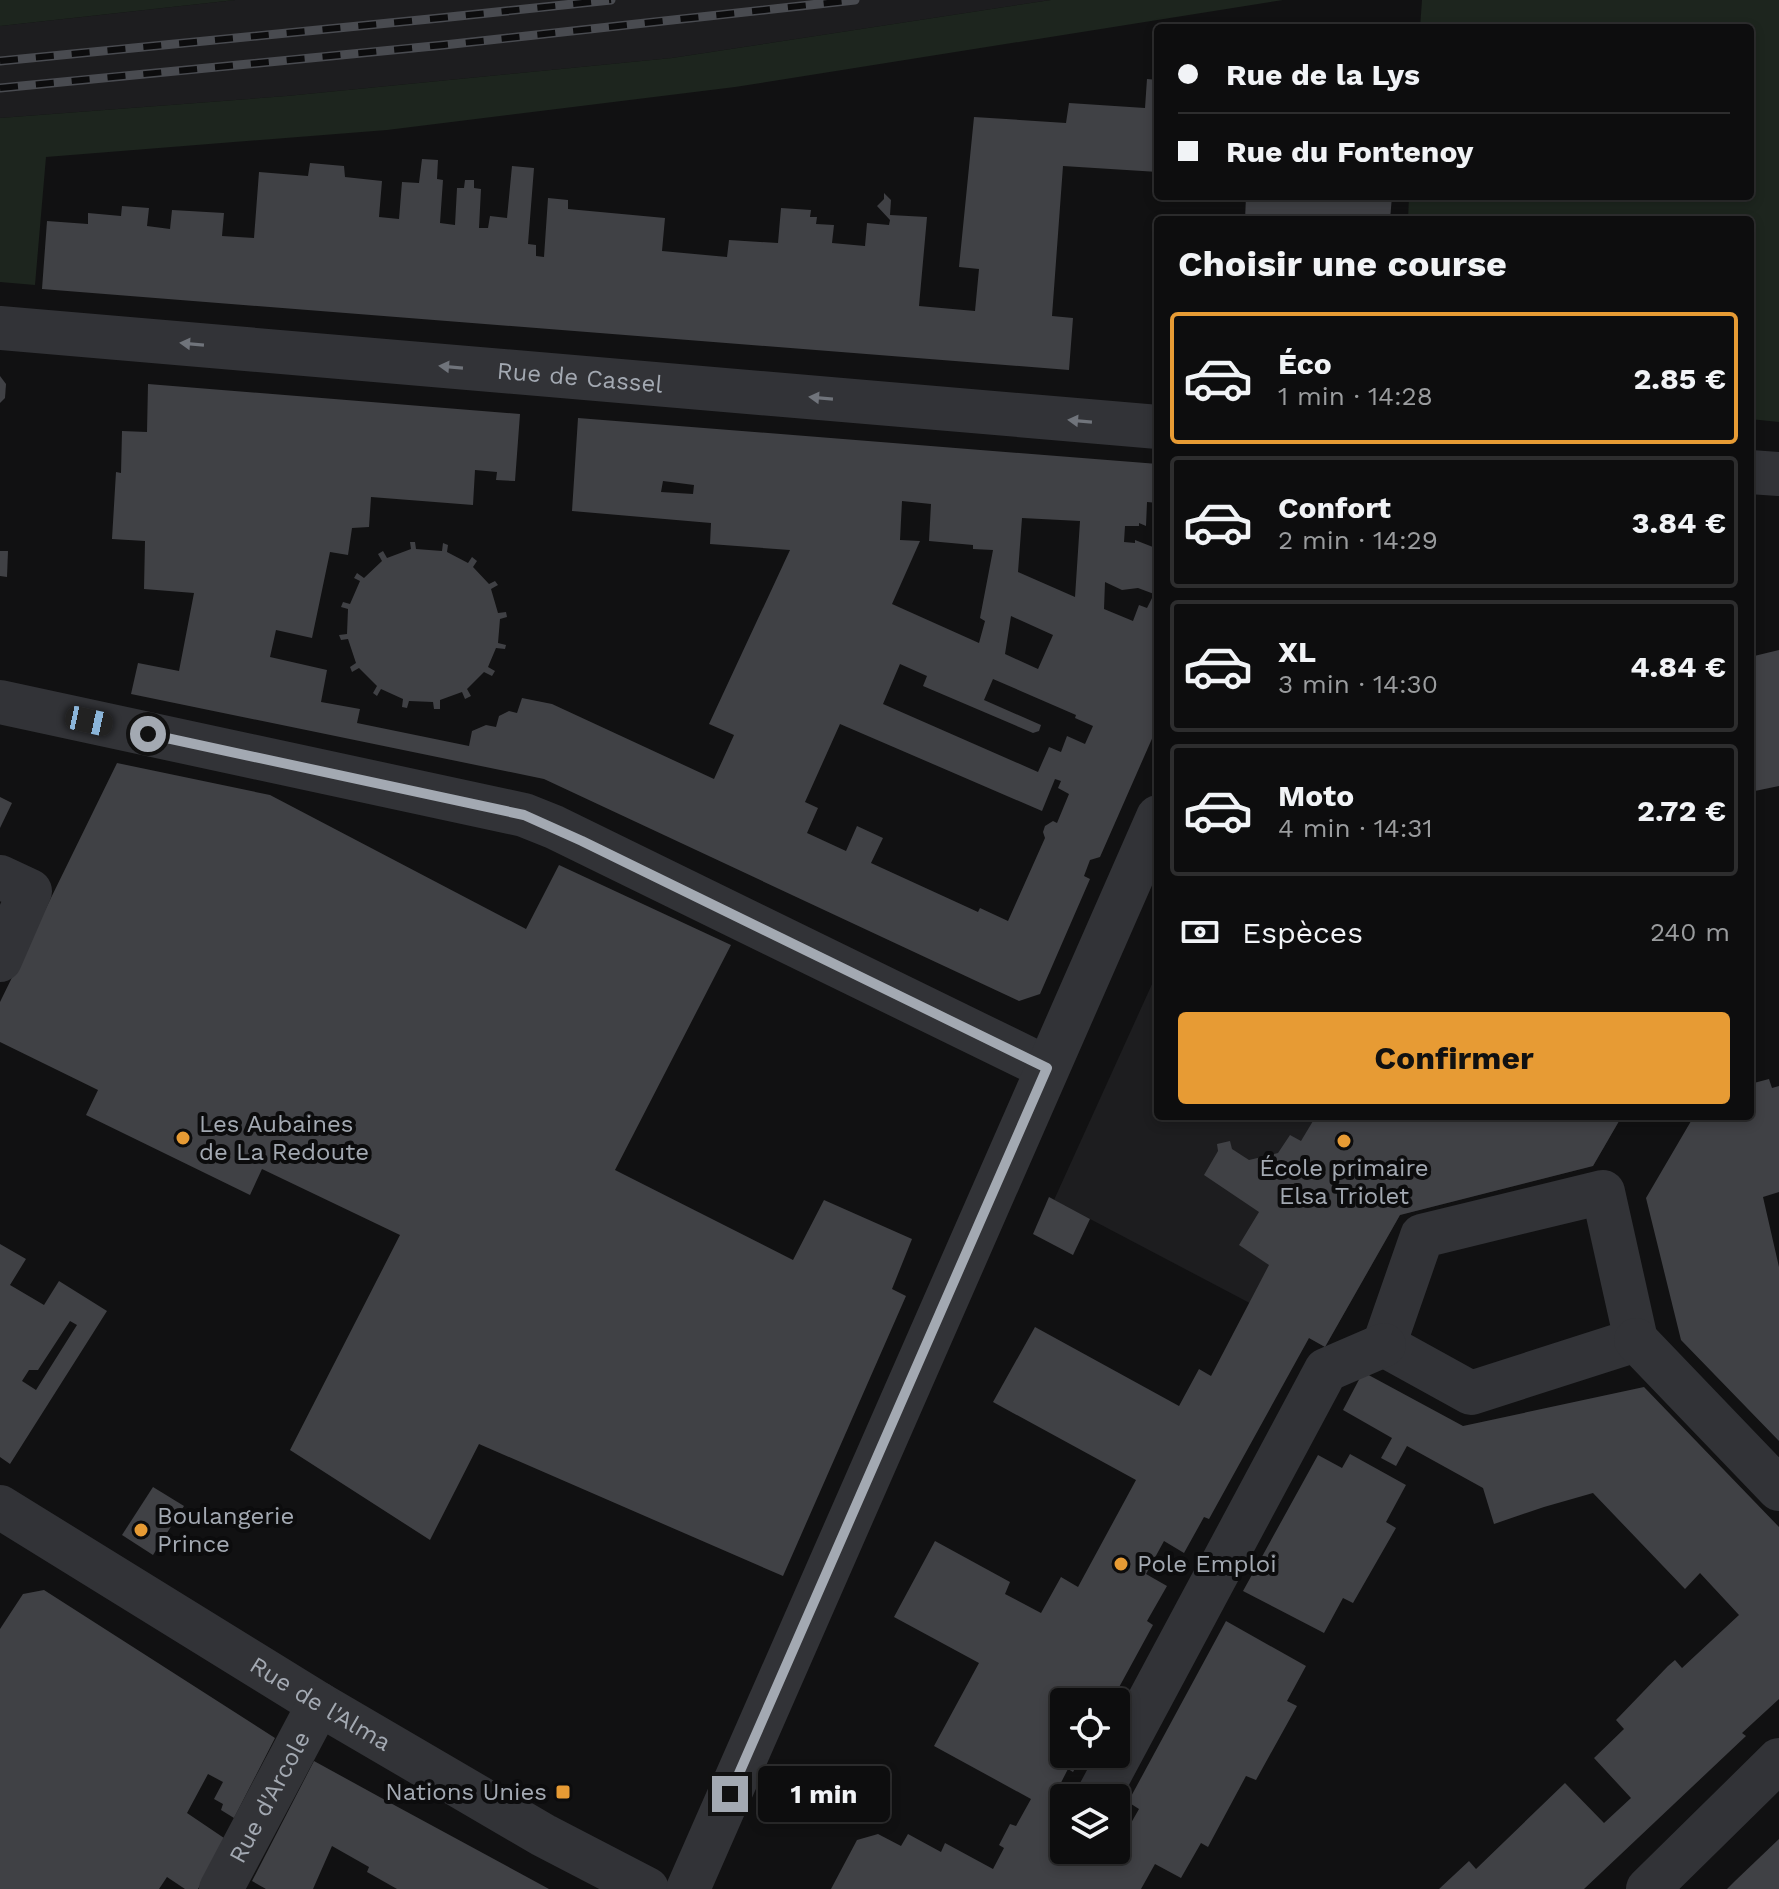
<!DOCTYPE html>
<html lang="fr">
<head>
<meta charset="utf-8">
<style>
  :root { --surface:#0d0d0e; --page:#161617; --text:#f1f3f6; --muted:#9a9c9e; --line:#2d2d2e; --accent:#e79b34 }
  body { margin:0; font-family:"Work Sans",sans-serif; background:var(--page); color:var(--text); height:100vh; display:flex; flex-direction:column; font-size:30px; white-space:nowrap }
  * { box-sizing:border-box; margin:0 }
  p { font-size:26px; color:var(--muted) }
  .icon { flex:none; width:44px; height:44px; fill:none; stroke:currentColor; stroke-width:2; stroke-linecap:round; stroke-linejoin:round }
  .map { position:relative; flex:1; overflow:hidden }
  .drawer { position:absolute; left:1154px; top:216px; width:600px; height:904px; display:flex; flex-direction:column; background:var(--surface); border-radius:8px; box-shadow:0 4px 12px #0003,0 0 0 2px var(--line) }
  .drawer>* { flex:none }
  .banner { position:absolute; left:1154px; top:24px; width:600px; height:176px; border-radius:8px; box-shadow:0 4px 12px #0003,0 0 0 2px var(--line); display:grid; align-content:center; height:176px; padding:0 24px; background:var(--surface) }
  .fabs { position:absolute; left:1050px; top:1688px; display:grid; gap:16px }
  .fabs a { display:grid; place-items:center; width:80px; height:80px; border-radius:8px; background:var(--surface); box-shadow:0 4px 12px #0003,0 0 0 2px var(--line); font-size:40px }
  .end { position:absolute; width:36px; height:36px; margin:-18px; border:10px solid #a3a9b2; background:#111; box-shadow:0 0 0 4px #111 }
  .from { border-radius:50% }
  .bubble { position:absolute; height:56px; border-radius:8px; background:var(--surface); box-shadow:0 4px 12px #0003,0 0 0 2px var(--line); font-size:26px; font-weight:700; line-height:56px; text-align:center }
  .car { position:absolute; width:24px; height:48px; margin:-24px -12px; border-radius:10px; box-shadow:0 0 6px 2px #0007; background:linear-gradient(#222 24%,#8ab4d8 0 40%,#222 0 76%,#8ab4d8 0 86%,#222 0) }
  .banner b { display:flex; align-items:center; gap:28px; height:76px; font-size:30px }
  .banner b+b { border-top:2px solid var(--line) }
  .banner i { width:20px; height:20px; background:var(--text) }
  ul { padding:0; list-style:none }
  li { display:flex; align-items:center; gap:24px; height:132px; margin:0 16px 12px; padding:0 8px; border:4px solid var(--line); border-radius:8px }
  li div { flex:1 }
  li b { display:block; font-size:30px }
  li em { font-style:normal; font-weight:700 }
  li.current { border-color:var(--accent) }
  li>.icon { width:72px; height:72px; stroke-width:1.5 }
  h2 { padding:0 24px; font-size:36px; line-height:96px }
  .pay { display:flex; align-items:center; gap:20px; height:88px; padding:0 24px; font-size:30px }
  .pay p { margin-inline-start:auto }
  .cta { display:flex; gap:16px; margin-top:auto; padding:16px 24px }
  .cta a { flex:1; height:92px; border-radius:8px; background:var(--accent); color:#111; font-size:32px; font-weight:700; line-height:92px; text-align:center }
  .map>svg:first-child { display:block }
</style>
</head>
<body>
<div class="map">
<svg width="1779" height="1889" viewBox="0 0 1779 1889">
  <rect width="100%" height="100%" fill="#111112"/>
  <g fill="#1d1d1f">
    <path d="M 235,0 L 1051,0 L 672,58 L 287,96 L 0,118 L 0,26 Z"/>
    <path d="M 1158,971 L 1158,1116 L 1622,1116 L 1593,1166 L 1400,1215 L 1325,1347 L 1309,1338 L 1299,1329 L 1054,1200 Z"/>
  </g>
  <g fill="#1d251e">
    <path d="M 0,0 L 235,0 L 0,26 Z"/>
    <path d="M 1051,0 L 1283,0 L 735,87 L 387,130 L 46,157 L 35,285 L 0,282 L 0,118 L 287,96 L 672,58 Z"/>
    <path d="M 1422,0 L 1779,0 L 1779,422 L 1750,419 L 1750,220 L 1408,220 L 1409,196 L 1750,196 L 1750,28 L 1420,28 Z"/>
  </g>
  <g fill="#404145" fill-rule="evenodd">
    <path d="M 1147,79 L 1158,80 L 1158,172 L 1063,166 L 1052,316 L 1073,318 L 1069,370 L 42,289 L 47,221 L 88,224 L 88,213 L 121,216 L 122,206 L 149,208 L 147,226 L 170,229 L 172,210 L 224,213 L 222,236 L 254,238 L 259,172 L 308,176 L 310,163 L 344,166 L 345,177 L 382,181 L 379,217 L 399,219 L 402,182 L 419,183 L 422,159 L 438,160 L 437,179 L 443,180 L 440,223 L 455,225 L 457,188 L 464,188 L 465,180 L 474,180 L 474,188 L 481,189 L 479,228 L 488,228 L 490,216 L 507,218 L 512,166 L 534,168 L 528,244 L 536,245 L 536,256 L 544,257 L 548,198 L 568,200 L 568,209 L 665,218 L 662,251 L 727,257 L 729,240 L 778,243 L 781,208 L 811,210 L 810,217 L 817,217 L 816,224 L 834,225 L 832,243 L 865,246 L 867,223 L 889,225 L 890,220 L 877,206 L 884,199 L 884,193 L 891,200 L 890,215 L 927,217 L 919,306 L 975,311 L 979,269 L 959,267 L 974,117 L 1066,123 L 1069,103 L 1145,108 Z"/>
    <path d="M 1246,196 L 1392,196 L 1390,220 L 1245,220 Z"/>
    <path d="M 0,376 L 6,384 L 5,398 L 0,403 Z"/>
    <path d="M 148,384 L 520,414 L 515,481 L 496,480 L 497,472 L 475,470 L 473,505 L 371,497 L 369,527 L 352,528 L 348,555 L 330,552 L 312,638 L 276,630 L 270,657 L 327,670 L 321,702 L 360,709 L 357,723 L 469,746 L 472,731 L 486,725 L 496,727 L 499,716 L 509,711 L 517,713 L 522,698 L 552,704 L 714,779 L 734,735 L 709,724 L 790,550 L 710,544 L 711,523 L 572,511 L 578,418 L 1158,464 L 1158,503 L 1147,502 L 1146,526 L 1139,523 L 1139,526 L 1125,526 L 1124,542 L 1135,543 L 1135,540 L 1158,549 L 1158,725 L 1100,857 L 1090,860 L 1084,876 L 1090,879 L 1040,994 L 1019,1001 L 544,779 L 131,694 L 138,663 L 179,671 L 194,593 L 144,589 L 145,541 L 112,539 L 116,472 L 121,473 L 122,431 L 147,432 ZM 663,481 L 694,485 L 693,494 L 661,492 ZM 902,501 L 931,504 L 929,541 L 973,545 L 973,549 L 993,550 L 980,618 L 985,621 L 979,643 L 892,604 L 920,541 L 900,540 ZM 1022,518 L 1080,521 L 1075,597 L 1018,572 ZM 1105,582 L 1122,590 L 1138,588 L 1154,594 L 1147,608 L 1139,605 L 1133,621 L 1104,609 ZM 1011,616 L 1053,635 L 1038,669 L 1005,654 ZM 900,664 L 927,676 L 923,686 L 1033,733 L 1039,731 L 1041,725 L 984,700 L 993,679 L 1076,715 L 1075,718 L 1093,726 L 1085,744 L 1067,736 L 1061,752 L 1049,747 L 1038,772 L 883,704 ZM 840,724 L 1042,811 L 1055,779 L 1061,781 L 1058,788 L 1069,794 L 1057,823 L 1053,821 L 1045,826 L 1043,832 L 1045,838 L 1008,921 L 980,908 L 978,912 L 871,863 L 883,838 L 857,826 L 846,851 L 807,833 L 818,808 L 805,802 Z"/>
    <path d="M 410,542 L 415,542 L 416,549 L 442,551 L 443,543 L 448,545 L 447,552 L 468,563 L 472,557 L 477,561 L 473,567 L 489,584 L 495,581 L 498,585 L 491,589 L 498,613 L 506,612 L 507,617 L 500,619 L 498,643 L 506,645 L 505,649 L 496,648 L 488,667 L 495,671 L 492,676 L 484,672 L 467,689 L 471,696 L 465,699 L 462,692 L 440,700 L 440,709 L 434,709 L 433,702 L 409,701 L 407,708 L 402,707 L 403,699 L 381,689 L 377,696 L 373,693 L 377,686 L 359,668 L 352,672 L 350,667 L 356,663 L 348,639 L 341,640 L 339,635 L 347,634 L 348,609 L 341,607 L 343,602 L 350,604 L 360,581 L 354,578 L 357,573 L 364,578 L 382,561 L 378,554 L 383,551 L 387,558 L 411,549 Z"/>
    <path d="M 0,551 L 8,551 L 7,577 L 0,576 Z"/>
    <path d="M 1779,650 L 1779,786 L 1750,792 L 1750,657 Z"/>
    <path d="M 117,763 L 270,795 L 526,929 L 559,865 L 731,945 L 615,1170 L 793,1260 L 824,1200 L 912,1239 L 892,1289 L 906,1296 L 783,1576 L 479,1444 L 430,1540 L 290,1450 L 400,1235 L 262,1169 L 250,1195 L 86,1115 L 98,1090 L 0,1042 L 0,1002 Z"/>
    <path d="M 0,797 L 12,803 L 0,828 Z"/>
    <path d="M 1769,1079 L 1772,1088 L 1779,1086 L 1779,1192 L 1763,1197 L 1779,1267 L 1779,1441 L 1681,1340 L 1646,1198 L 1694,1116 L 1750,1116 L 1750,1084 Z"/>
    <path d="M 1316,1116 L 1622,1116 L 1593,1166 L 1400,1215 L 1325,1347 L 1309,1338 L 1209,1519 L 1204,1517 L 1184,1553 L 1164,1541 L 1146,1574 L 1167,1586 L 1147,1621 L 1153,1625 L 1111,1702 L 1064,1702 L 1064,1754 L 1083,1754 L 1073,1772 L 1068,1769 L 1048,1808 L 1064,1816 L 1064,1850 L 1116,1850 L 1116,1843 L 1119,1844 L 1139,1809 L 1128,1802 L 1226,1621 L 1306,1666 L 1287,1701 L 1297,1706 L 1256,1780 L 1246,1776 L 1208,1847 L 1201,1843 L 1181,1878 L 1155,1864 L 1141,1889 L 831,1889 L 857,1840 L 878,1834 L 901,1846 L 908,1834 L 941,1852 L 945,1843 L 993,1869 L 1004,1848 L 999,1845 L 1010,1824 L 1016,1826 L 1031,1799 L 934,1746 L 979,1663 L 894,1617 L 935,1541 L 1010,1582 L 1005,1594 L 1041,1613 L 1061,1577 L 1078,1587 L 1136,1480 L 993,1402 L 1035,1327 L 1179,1406 L 1199,1369 L 1211,1376 L 1269,1265 L 1239,1245 L 1259,1212 L 1204,1175 L 1218,1151 L 1217,1144 L 1230,1141 L 1232,1149 L 1249,1160 L 1278,1153 L 1290,1135 L 1301,1141 Z"/>
    <path d="M 1049,1197 L 1090,1219 L 1073,1255 L 1033,1234 Z"/>
    <path d="M 0,1244 L 26,1259 L 10,1285 L 44,1305 L 59,1281 L 107,1311 L 10,1464 L 0,1457 ZM 70,1321 L 77,1325 L 36,1390 L 22,1381 L 29,1370 L 38,1370 Z"/>
    <path d="M 1363,1372 L 1463,1426 L 1644,1387 L 1779,1527 L 1779,1699 L 1742,1733 L 1746,1736 L 1584,1889 L 1439,1889 L 1469,1861 L 1476,1869 L 1565,1783 L 1604,1823 L 1631,1798 L 1594,1758 L 1624,1729 L 1616,1720 L 1668,1666 L 1675,1660 L 1682,1668 L 1739,1615 L 1700,1573 L 1685,1589 L 1593,1493 L 1544,1507 L 1494,1524 L 1483,1488 L 1407,1446 L 1396,1466 L 1381,1458 L 1392,1438 L 1343,1410 Z"/>
    <path d="M 1350,1454 L 1406,1485 L 1386,1522 L 1396,1528 L 1353,1603 L 1343,1598 L 1324,1633 L 1243,1591 L 1318,1455 L 1342,1468 Z"/>
    <path d="M 153,1487 L 184,1506 L 153,1555 L 122,1535 Z"/>
    <path d="M 44,1590 L 275,1738 L 234,1818 L 221,1810 L 223,1804 L 214,1799 L 223,1782 L 208,1774 L 187,1813 L 224,1838 L 198,1889 L 185,1889 L 167,1877 L 159,1889 L 0,1889 L 0,1629 L 23,1594 Z"/>
    <path d="M 314,1761 L 396,1806 L 549,1889 L 397,1889 L 367,1872 L 369,1867 L 332,1846 L 313,1889 L 266,1889 L 252,1881 Z"/>
    <path d="M 1779,1839 L 1779,1889 L 1727,1889 L 1735,1881 Z"/>
  </g>
  <g fill="none" stroke-linecap="round" stroke-linejoin="round">
    <g stroke="#323337" stroke-width="44">
      <path id="s1" d="M 0,328 L 1158,427"/>
      <path d="M 1750,472 L 1779,474"/>
      <path d="M 0,702 L 524,815 L 554,827 L 1047,1068"/>
      <path d="M 0,877 L 30,891 L 0,960"/>
      <path d="M 1603,1192 L 1636,1340 L 1471,1393 L 1384,1345 L 1422,1236 Z"/>
      <path d="M 1636,1340 L 1779,1489"/>
      <path id="s2" d="M 0,1507 L 319,1704 L 543,1835 L 647,1889"/>
      <path d="M 1097,1798 L 1326,1370 L 1384,1345"/>
      <path id="s3" d="M 221,1889 L 319,1704"/>
      <path d="M 688,1889 L 1158,817"/>
      <path d="M 1648,1889 L 1779,1760"/>
    </g>
    <defs>
      <g id="rail">
        <path d="M 0,61 L 440,18 L 611,0"/>
        <path d="M 0,88 L 444,45 L 855,0"/>
      </g>
    </defs>
    <use href="#rail" stroke="#494b50" stroke-width="9"/>
    <use href="#rail" stroke="#0c0c0d" stroke-width="6" stroke-dasharray="18" stroke-linecap="butt"/>
  </g>
  <defs><path id="oneway-solid" d="M-6-.8H1V-3.2L6.5 0L1 3.2V.8H-6Z" transform="scale(2)"/></defs>
  <g fill="#70747b">
    <use href="#oneway-solid" transform="translate(192 344) rotate(-175)"/>
    <use href="#oneway-solid" transform="translate(451 367) rotate(-175)"/>
    <use href="#oneway-solid" transform="translate(821 398) rotate(-175)"/>
    <use href="#oneway-solid" transform="translate(1080 421) rotate(-175)"/>
  </g>
  <g fill="none" stroke-linecap="round" stroke-linejoin="round">
    <path stroke="#a3a9b2" stroke-width="10" d="M 148,734 L 524,815 L 582,841 L 1047,1068 L 730,1794"/>
  </g>
  <g fill="#e79b34" stroke="#0c0c0d" stroke-width="3">
    <circle cx="183" cy="1138" r="8"/>
    <circle cx="1344" cy="1141" r="8"/>
    <circle cx="141" cy="1530" r="8"/>
    <circle cx="1121" cy="1564" r="8"/>
    <rect x="555" y="1784" width="16" height="16" rx="4"/>
  </g>
  <g text-anchor="middle" stroke-width="8" stroke-linejoin="round" paint-order="stroke">
    <g font-size="24" fill="#a3a9b2" stroke="#0c0c0d">
      <text dy="8" stroke="none"><textPath href="#s1" startOffset="582">Rue de Cassel</textPath></text>
      <text dy="8" stroke="none"><textPath href="#s2" startOffset="376">Rue de l'Alma</textPath></text>
      <text dy="8" stroke="none"><textPath href="#s3" startOffset="104">Rue d'Arcole</textPath></text>
    </g>
    <g font-size="24" fill="#a3a9b2" stroke="#0c0c0d" text-anchor="start">
      <text x="199" y="1132">Les Aubaines<tspan x="199" dy="28">de La Redoute</tspan></text>
      <text x="1344" y="1176" text-anchor="middle">École primaire<tspan x="1344" dy="28">Elsa Triolet</tspan></text>
      <text x="157" y="1524">Boulangerie<tspan x="157" dy="28">Prince</tspan></text>
      <text x="1137" y="1572">Pole Emploi</text>
      <text x="547" y="1800" text-anchor="end">Nations Unies</text>
    </g>
  </g>
</svg>
<div class="fabs">
<a><svg class="icon" aria-label="locate" viewBox="0 0 24 24"><circle cx="12" cy="12" r="6"/><path d="M12 2v4M12 18v4M2 12h4M18 12h4"/></svg></a>
<a><svg class="icon" aria-label="layers" viewBox="0 0 24 24"><path d="M12 4l9 5-9 5-9-5zM3 14l9 5 9-5"/></svg></a>
</div>
<i class="end from" style="left:148px;top:734px"></i>
<i class="end" style="left:730px;top:1794px"></i>
<div class="bubble" style="left:758px;top:1766px;width:132px">1 min</div>
<i class="car" style="left:89px;top:721px;rotate:102deg"></i>
<div class="banner">
<b><i class="from"></i>Rue de la Lys</b>
<b><i></i>Rue du Fontenoy</b>
</div>
<section class="drawer">
<h2>Choisir une course</h2>
<ul>
<li class="current"><svg class="icon" aria-label="car" viewBox="0 0 24 24"><path d="M5 17H2v-5l4-1 3-4h7l3 4 3 1v5h-3M9 17h6M6 11h13"/><circle cx="7" cy="17" r="2"/><circle cx="17" cy="17" r="2"/></svg><div><b>Éco</b><p>1 min · 14:28</p></div><em>2.85 €</em></li>
<li><svg class="icon" aria-label="car" viewBox="0 0 24 24"><path d="M5 17H2v-5l4-1 3-4h7l3 4 3 1v5h-3M9 17h6M6 11h13"/><circle cx="7" cy="17" r="2"/><circle cx="17" cy="17" r="2"/></svg><div><b>Confort</b><p>2 min · 14:29</p></div><em>3.84 €</em></li>
<li><svg class="icon" aria-label="car" viewBox="0 0 24 24"><path d="M5 17H2v-5l4-1 3-4h7l3 4 3 1v5h-3M9 17h6M6 11h13"/><circle cx="7" cy="17" r="2"/><circle cx="17" cy="17" r="2"/></svg><div><b>XL</b><p>3 min · 14:30</p></div><em>4.84 €</em></li>
<li><svg class="icon" aria-label="car" viewBox="0 0 24 24"><path d="M5 17H2v-5l4-1 3-4h7l3 4 3 1v5h-3M9 17h6M6 11h13"/><circle cx="7" cy="17" r="2"/><circle cx="17" cy="17" r="2"/></svg><div><b>Moto</b><p>4 min · 14:31</p></div><em>2.72 €</em></li>
</ul>
<div class="pay"><svg class="icon" aria-label="cash" viewBox="0 0 24 24"><path d="M3 7h18v10H3z"/><circle cx="12" cy="12" r="2"/></svg>Espèces<p>240 m</p></div>
<div class="cta"><a>Confirmer</a></div>
</section>
</div>
</body>
</html>
